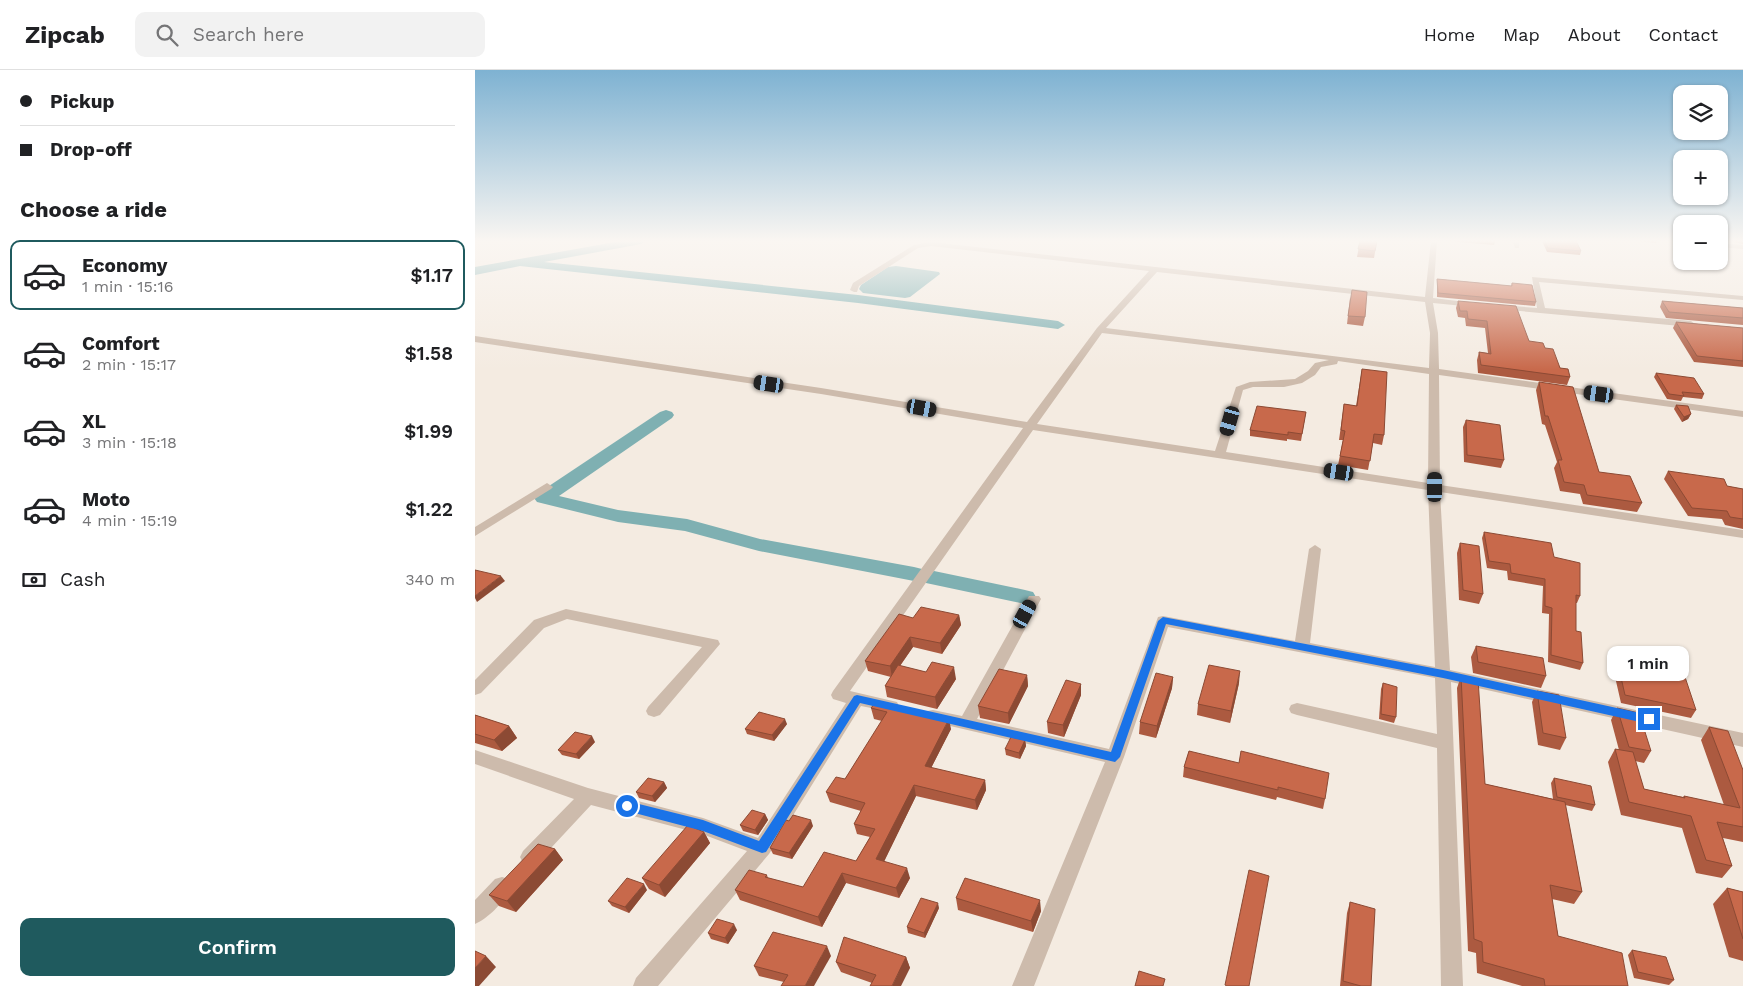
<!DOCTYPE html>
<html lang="en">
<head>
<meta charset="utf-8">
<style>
  :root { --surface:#fff; --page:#f2f2f2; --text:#202124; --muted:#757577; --line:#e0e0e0; --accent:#1f5a5e }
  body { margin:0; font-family:"Work Sans",sans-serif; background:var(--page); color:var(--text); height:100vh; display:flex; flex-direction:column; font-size:19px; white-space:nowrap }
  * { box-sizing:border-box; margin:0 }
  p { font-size:16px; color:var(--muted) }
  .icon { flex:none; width:28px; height:28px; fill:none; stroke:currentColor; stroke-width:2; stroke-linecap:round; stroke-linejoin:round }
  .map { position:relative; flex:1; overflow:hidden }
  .panel { display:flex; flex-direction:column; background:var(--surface); width:475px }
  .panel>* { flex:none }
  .guide { display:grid; align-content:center; height:110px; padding:0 20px; background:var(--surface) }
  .buttons { position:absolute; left:1198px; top:15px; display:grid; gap:10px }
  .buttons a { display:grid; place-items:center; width:55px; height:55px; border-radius:10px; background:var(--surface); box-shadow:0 1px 4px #0004; font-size:25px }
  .end { position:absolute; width:22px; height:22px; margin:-11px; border:6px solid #1a73e8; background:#fff; box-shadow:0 0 0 2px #fff }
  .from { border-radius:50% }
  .bubble { position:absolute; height:35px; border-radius:10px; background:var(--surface); box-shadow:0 1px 4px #0004; font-size:16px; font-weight:600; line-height:35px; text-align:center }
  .car { position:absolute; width:15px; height:30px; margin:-15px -8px; border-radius:6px; box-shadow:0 0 4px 1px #0007; background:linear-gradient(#222 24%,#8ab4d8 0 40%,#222 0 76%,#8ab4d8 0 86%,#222 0) }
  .guide b { display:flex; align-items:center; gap:18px; height:48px; font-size:19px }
  .guide b+b { border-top:1px solid var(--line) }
  .guide i { width:12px; height:12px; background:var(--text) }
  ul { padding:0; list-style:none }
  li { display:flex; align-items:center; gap:15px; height:70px; margin:0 10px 8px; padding:0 10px; border:2px solid transparent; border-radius:10px }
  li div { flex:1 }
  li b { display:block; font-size:19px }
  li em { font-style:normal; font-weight:600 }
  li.current { border-color:var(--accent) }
  li>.icon { width:45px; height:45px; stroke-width:1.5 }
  h2 { padding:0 20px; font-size:22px; line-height:60px }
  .pay { display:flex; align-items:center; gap:12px; height:55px; padding:0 20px; font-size:19px }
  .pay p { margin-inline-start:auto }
  .cta { display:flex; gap:10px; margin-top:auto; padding:10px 20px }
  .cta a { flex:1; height:58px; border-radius:10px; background:var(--accent); color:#fff; font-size:20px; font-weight:600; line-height:58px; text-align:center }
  header { display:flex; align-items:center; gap:30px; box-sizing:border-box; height:70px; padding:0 25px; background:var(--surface); border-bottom:1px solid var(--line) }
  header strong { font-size:24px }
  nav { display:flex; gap:28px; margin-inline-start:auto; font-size:18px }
  .search { width:350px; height:45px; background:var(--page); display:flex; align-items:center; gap:12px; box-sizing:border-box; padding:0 18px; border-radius:10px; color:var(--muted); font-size:19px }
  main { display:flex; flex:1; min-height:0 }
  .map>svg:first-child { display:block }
</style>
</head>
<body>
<header>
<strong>Zipcab</strong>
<div class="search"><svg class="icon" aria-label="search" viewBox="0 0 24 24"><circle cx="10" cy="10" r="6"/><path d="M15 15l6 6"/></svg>Search here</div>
<nav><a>Home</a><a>Map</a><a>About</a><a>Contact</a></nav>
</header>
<main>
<section class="panel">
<div class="guide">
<b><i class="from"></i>Pickup</b>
<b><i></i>Drop-off</b>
</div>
<h2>Choose a ride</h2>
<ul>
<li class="current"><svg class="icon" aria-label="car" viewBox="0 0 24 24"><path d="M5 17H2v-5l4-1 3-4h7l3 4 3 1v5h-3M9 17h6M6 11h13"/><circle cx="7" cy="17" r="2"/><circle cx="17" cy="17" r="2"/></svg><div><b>Economy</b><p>1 min · 15:16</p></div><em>$1.17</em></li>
<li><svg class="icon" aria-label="car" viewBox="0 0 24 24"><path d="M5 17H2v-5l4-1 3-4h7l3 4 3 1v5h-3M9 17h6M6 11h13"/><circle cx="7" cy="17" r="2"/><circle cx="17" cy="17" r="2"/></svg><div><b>Comfort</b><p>2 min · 15:17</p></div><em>$1.58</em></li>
<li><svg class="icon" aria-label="car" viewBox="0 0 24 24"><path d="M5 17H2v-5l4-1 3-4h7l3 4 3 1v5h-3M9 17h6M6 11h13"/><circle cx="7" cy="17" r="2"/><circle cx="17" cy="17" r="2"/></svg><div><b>XL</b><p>3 min · 15:18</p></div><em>$1.99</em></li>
<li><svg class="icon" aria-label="car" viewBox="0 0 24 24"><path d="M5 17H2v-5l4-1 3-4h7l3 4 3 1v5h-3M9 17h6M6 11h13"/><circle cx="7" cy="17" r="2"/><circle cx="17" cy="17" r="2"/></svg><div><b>Moto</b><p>4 min · 15:19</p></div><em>$1.22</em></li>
</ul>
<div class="pay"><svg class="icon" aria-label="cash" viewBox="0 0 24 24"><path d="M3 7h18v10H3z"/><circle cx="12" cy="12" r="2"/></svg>Cash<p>340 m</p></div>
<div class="cta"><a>Confirm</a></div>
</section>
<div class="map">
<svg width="1268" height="916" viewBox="0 0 1268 916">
  <rect width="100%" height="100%" fill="#f4ebe1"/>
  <path fill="#7fb0b2" d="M 421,196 L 464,202 L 465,204 L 435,227 L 430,228 L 388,223 L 384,219 L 386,215 L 413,197 Z"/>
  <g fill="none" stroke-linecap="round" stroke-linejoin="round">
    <g fill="#7fb0b2" fill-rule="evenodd">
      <path d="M 146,171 L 171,171 L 166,174 L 69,192 L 383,225 L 583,251 L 590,255 L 583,259 L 383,233 L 45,196 L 0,205 L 0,197 Z"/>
      <path d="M 191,340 L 197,342 L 199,345 L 197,348 L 84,426 L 143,440 L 212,449 L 285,469 L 439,497 L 447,499 L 450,504 L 447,509 L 439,511 L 284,481 L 210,461 L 143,452 L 62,432 L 59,428 L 62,424 L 185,342 Z"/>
      <path d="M 459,501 L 550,520 L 558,522 L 561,527 L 558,532 L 550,534 L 451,513 L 448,508 L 451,503 Z"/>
    </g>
    <g fill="#cdbbac" fill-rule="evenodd">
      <path d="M 956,171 L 962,171 L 958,228 L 999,233 L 1003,235 L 999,237 L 958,233 L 963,263 L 964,299 L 1268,341 L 1268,347 L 964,305 L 965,415 L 1268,460 L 1268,468 L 965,422 L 975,600 L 1268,663 L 1268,677 L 976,612 L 988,916 L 966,916 L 962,678 L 822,645 L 816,643 L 814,639 L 816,635 L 822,633 L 962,664 L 960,608 L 693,557 L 649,687 L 559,916 L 537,916 L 630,692 L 458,652 L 452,651 L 450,646 L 452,641 L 458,640 L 487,646 L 554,526 L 564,526 L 566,529 L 502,649 L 634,679 L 683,547 L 688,546 L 820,571 L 834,479 L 840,475 L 846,479 L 835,573 L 960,597 L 953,420 L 558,360 L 375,621 L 422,632 L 424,636 L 422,640 L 416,642 L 386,636 L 294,784 L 183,916 L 158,916 L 161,908 L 272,781 L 227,764 L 116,735 L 62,793 L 55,796 L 48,793 L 45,787 L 48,781 L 99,729 L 0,694 L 0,680 L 113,718 L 228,748 L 283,768 L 371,633 L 358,629 L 356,625 L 358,621 L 548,358 L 346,324 L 0,272 L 0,266 L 346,318 L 552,352 L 622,258 L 674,201 L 456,176 L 443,178 L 384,216 L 382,222 L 379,222 L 375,220 L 378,213 L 439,175 L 456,172 L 950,227 ZM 682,202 L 950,232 L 955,263 L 954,298 L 631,258 ZM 627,263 L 854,290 L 840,293 L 833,301 L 820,309 L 775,312 L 761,317 L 740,381 L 562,354 ZM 863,291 L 954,304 L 953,413 L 751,382 L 768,320 L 778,317 L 809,317 L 827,313 L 840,305 L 846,297 L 862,294 Z"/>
      <path d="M 1038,171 L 1044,171 L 1044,178 L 1040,178 Z"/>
      <path d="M 1244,173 L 1268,175 L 1268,179 L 1244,177 Z"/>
      <path d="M 1057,207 L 1268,226 L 1268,230 L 1064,212 L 1070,238 L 1216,251 L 1220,254 L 1216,257 L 1023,239 L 1022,237 L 1026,235 L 1062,238 Z"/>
      <path d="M 72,413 L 78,417 L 76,419 L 0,466 L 0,457 Z"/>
      <path d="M 91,539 L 238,569 L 243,570 L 245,574 L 185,645 L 179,647 L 173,645 L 171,641 L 173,637 L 227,577 L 92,549 L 69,558 L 6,623 L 0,625 L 0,610 L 59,550 Z"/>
      <path d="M 27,807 L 34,809 L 37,816 C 31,830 14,848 0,854 L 0,830 L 20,809 Z"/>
    </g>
  </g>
  <g fill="#ac5a40">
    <path d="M 885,171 L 902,171 L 899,188 L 882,187 Z"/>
    <path d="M 972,171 L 1020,171 L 1020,172 L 1019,175 Z"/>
    <path d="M 1067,171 L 1101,171 L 1106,181 L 1105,185 L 1072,182 Z"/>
    <path d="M 1161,171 L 1182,171 L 1181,173 Z"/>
    <path d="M 1258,171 L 1268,171 L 1268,174 L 1259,172 Z"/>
    <path d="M 962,209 L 1036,216 L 1037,213 L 1061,232 L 1060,236 L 962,227 Z"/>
    <path d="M 875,228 L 890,247 L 888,256 L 872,254 Z"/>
    <path d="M 983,231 L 1054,271 L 1070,278 L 1085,298 L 1095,307 L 1092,315 L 1003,303 L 1002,290 L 1004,282 L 1013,283 L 1010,258 L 991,256 L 990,248 L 983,247 L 981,238 Z"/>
    <path d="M 1187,231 L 1268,238 L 1268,255 L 1191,248 L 1185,237 Z"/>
    <path d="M 1201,252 L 1268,258 L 1268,297 L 1219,292 L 1198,258 Z"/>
    <path d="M 887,299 L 909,365 L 907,375 L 898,373 L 893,400 L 863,395 L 868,370 L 864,370 L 869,334 L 881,336 Z"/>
    <path d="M 1181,303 L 1229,324 L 1227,329 L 1208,327 L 1206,331 L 1192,329 L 1179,307 Z"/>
    <path d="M 1064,312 L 1124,402 L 1167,433 L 1162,442 L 1108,434 L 1105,424 L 1085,421 L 1079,398 L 1082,392 L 1070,355 L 1067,354 L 1061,320 Z"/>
    <path d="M 1201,335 L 1216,344 L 1213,349 L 1207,352 L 1199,339 Z"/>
    <path d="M 831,342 L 826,371 L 812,369 L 812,371 L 775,366 L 775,360 Z"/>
    <path d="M 991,350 L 1029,390 L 1026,398 L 989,392 L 988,357 Z"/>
    <path d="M 1193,401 L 1252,416 L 1268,419 L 1268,459 L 1250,455 L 1247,449 L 1213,446 L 1189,409 Z"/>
    <path d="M 1009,462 L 1079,487 L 1105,526 L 1102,533 L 1101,533 L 1101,561 L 1108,593 L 1105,600 L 1073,592 L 1074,544 L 1067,543 L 1068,516 L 1033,510 L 1032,501 L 1012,498 L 1007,468 Z"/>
    <path d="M 985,473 L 1008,524 L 1004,534 L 984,530 L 982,483 Z"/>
    <path d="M 484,545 L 486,555 L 467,584 L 438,577 L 425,596 L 481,609 L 462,639 L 412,627 L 410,616 L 416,607 L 393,601 L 390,591 L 438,548 Z"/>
    <path d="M 1001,576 L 1071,606 L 1066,618 L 998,603 L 996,587 Z"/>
    <path d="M 1142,590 L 1175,597 L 1176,594 L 1221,640 L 1216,648 L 1146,633 L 1138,598 Z"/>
    <path d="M 552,605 L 553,616 L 534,654 L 505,648 L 503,636 Z"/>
    <path d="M 986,606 L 1010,714 L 1078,729 L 1076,713 L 1079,708 L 1120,735 L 1117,741 L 1090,735 L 1107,822 L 1099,834 L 1077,829 L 1083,866 L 1153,916 L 1047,916 L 1002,903 L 1001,883 L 993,881 L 982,618 Z"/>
    <path d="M 698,607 L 697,618 L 681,668 L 664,664 L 665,652 Z"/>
    <path d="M 764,613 L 755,653 L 722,645 L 723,634 Z"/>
    <path d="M 908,613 L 921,647 L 919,653 L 904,649 L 906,619 Z"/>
    <path d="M 606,614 L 606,625 L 589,667 L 573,663 L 572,652 Z"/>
    <path d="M 1062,621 L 1091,668 L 1085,680 L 1063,675 L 1057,632 Z"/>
    <path d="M 401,632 L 476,659 L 456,698 L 510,710 L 511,720 L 502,740 L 441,726 L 409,791 L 435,808 L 424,828 L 371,813 L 347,857 L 265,830 L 260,820 L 292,805 L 293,808 L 328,817 L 381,791 L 395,767 L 382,764 L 379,754 L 386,741 L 355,732 L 351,722 L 370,709 L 407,651 L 399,649 L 396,638 Z"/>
    <path d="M 1142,638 L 1176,681 L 1169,693 L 1160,691 L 1169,719 L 1208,727 L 1209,726 L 1249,735 L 1226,670 L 1234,657 L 1268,700 L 1268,772 L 1248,768 L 1257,796 L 1247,808 L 1221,803 L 1207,758 L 1146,745 L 1133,692 L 1140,679 L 1144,680 L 1136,650 Z"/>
    <path d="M 0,645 L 34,656 L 42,668 L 27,681 L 0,673 Z"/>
    <path d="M 312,654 L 299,671 L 272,664 L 270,659 Z"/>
    <path d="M 550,670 L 551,676 L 545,689 L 531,685 L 530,679 Z"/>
    <path d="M 120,672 L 104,689 L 87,685 L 83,680 Z"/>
    <path d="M 714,681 L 850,729 L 848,739 L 802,727 L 801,730 L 708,707 L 709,697 Z"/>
    <path d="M 189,712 L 192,718 L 180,732 L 164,728 L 161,722 Z"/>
    <path d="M 290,744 L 293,750 L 283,765 L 268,761 L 265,755 Z"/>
    <path d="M 338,756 L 317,789 L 298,784 L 295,778 Z"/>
    <path d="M 229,762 L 235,773 L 190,827 L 174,819 L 167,808 Z"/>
    <path d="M 80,779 L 88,790 L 41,842 L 24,836 L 14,825 Z"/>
    <path d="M 1252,818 L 1268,822 L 1268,891 L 1254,887 L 1238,834 Z"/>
    <path d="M 172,820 L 154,843 L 137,836 L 133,831 Z"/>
    <path d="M 481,828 L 566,841 L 558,862 L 483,840 Z"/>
    <path d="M 875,832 L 896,916 L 865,916 L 872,843 Z"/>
    <path d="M 464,838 L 450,868 L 433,863 L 432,857 Z"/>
    <path d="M 262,860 L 253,874 L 236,869 L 233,863 Z"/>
    <path d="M 1157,880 L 1199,910 L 1194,915 L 1159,908 L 1153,885 Z"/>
    <path d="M 356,886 L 309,912 L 284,906 L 279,896 Z"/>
    <path d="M 431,887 L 435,898 L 397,913 L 366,902 L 361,892 Z"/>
  </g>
  <g fill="#8c4a34">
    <path d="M 1216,344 L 1213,349 L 1207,352 L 1209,347 Z"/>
    <path d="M 26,506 L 30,511 L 2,532 L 0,528 L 0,526 Z"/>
    <path d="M 484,545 L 486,555 L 467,584 L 465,573 Z"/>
    <path d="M 435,567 L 438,577 L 417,607 L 415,596 Z"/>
    <path d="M 479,597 L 481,609 L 462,639 L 460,627 Z"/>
    <path d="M 765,601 L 764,613 L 755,653 L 756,641 Z"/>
    <path d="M 552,605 L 553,616 L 534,654 L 533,643 Z"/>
    <path d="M 698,607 L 697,618 L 681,668 L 682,656 Z"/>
    <path d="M 606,614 L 606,625 L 589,667 L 588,655 Z"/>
    <path d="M 310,649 L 312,654 L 299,671 L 297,665 Z"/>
    <path d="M 474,649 L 476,659 L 452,706 L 450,696 Z"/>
    <path d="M 34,656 L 42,668 L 27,681 L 19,670 Z"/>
    <path d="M 117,666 L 120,672 L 104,689 L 101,684 Z"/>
    <path d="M 550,670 L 551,676 L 545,689 L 544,683 Z"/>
    <path d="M 510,710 L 511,720 L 502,740 L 500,730 Z"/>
    <path d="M 189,712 L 192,718 L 180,732 L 177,726 Z"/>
    <path d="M 439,715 L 441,726 L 405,800 L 401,789 Z"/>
    <path d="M 290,744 L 293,750 L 283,765 L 280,760 Z"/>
    <path d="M 336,750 L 338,756 L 317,789 L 314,783 Z"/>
    <path d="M 229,762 L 235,773 L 190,827 L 184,815 Z"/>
    <path d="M 80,779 L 88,790 L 41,842 L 32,831 Z"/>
    <path d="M 432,798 L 435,808 L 424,828 L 421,818 Z"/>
    <path d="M 367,803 L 371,813 L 347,857 L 343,847 Z"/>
    <path d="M 169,814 L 172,820 L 154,843 L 150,837 Z"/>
    <path d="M 565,830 L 566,841 L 558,862 L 556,851 Z"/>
    <path d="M 463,833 L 464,838 L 450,868 L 449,863 Z"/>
    <path d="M 259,854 L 262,860 L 253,874 L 250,868 Z"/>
    <path d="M 352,876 L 356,886 L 339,916 L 330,916 Z"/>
    <path d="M 11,886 L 21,897 L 4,916 L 0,916 L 0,898 Z"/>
    <path d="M 431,887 L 435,898 L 426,916 L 417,916 Z"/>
  </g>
  <g fill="#c8694b" stroke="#8c4a34">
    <path d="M 885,171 L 902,171 L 900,181 L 883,179 Z"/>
    <path d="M 1070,171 L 1101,171 L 1106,181 L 1073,178 Z"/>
    <path d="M 962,209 L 1037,216 L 1037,213 L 1057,215 L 1061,232 L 963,223 Z"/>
    <path d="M 877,220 L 892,222 L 890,247 L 873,246 Z"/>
    <path d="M 983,231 L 1041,236 L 1054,271 L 1068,273 L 1070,278 L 1078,279 L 1085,298 L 1093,299 L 1095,307 L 1006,295 L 1004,282 L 1016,284 L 1012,251 L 993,249 L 992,241 L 985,241 Z"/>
    <path d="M 1187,231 L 1268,238 L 1268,248 L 1194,242 Z"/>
    <path d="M 1201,252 L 1268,258 L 1268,291 L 1222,286 Z"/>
    <path d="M 887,299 L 912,302 L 909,365 L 899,364 L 895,391 L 865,386 L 870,361 L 866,360 L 869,334 L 882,336 Z"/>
    <path d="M 1181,303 L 1219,308 L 1229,324 L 1207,322 L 1209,326 L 1194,324 Z"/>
    <path d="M 1064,312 L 1098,317 L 1124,402 L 1155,406 L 1167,433 L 1112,425 L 1109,415 L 1089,412 L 1083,390 L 1087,390 L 1073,346 L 1070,346 Z"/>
    <path d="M 1201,335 L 1213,336 L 1216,344 L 1209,347 Z"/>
    <path d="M 782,336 L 831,342 L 827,364 L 813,362 L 813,365 L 775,360 Z"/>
    <path d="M 991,350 L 1025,355 L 1029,390 L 992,385 Z"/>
    <path d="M 1193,401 L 1249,409 L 1252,416 L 1268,419 L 1268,449 L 1255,447 L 1252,441 L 1217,438 Z"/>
    <path d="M 1009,462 L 1076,473 L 1079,487 L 1105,493 L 1105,526 L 1101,525 L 1101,561 L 1106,562 L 1108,593 L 1076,585 L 1077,538 L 1070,536 L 1070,509 L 1036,503 L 1035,494 L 1014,491 Z"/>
    <path d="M 985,473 L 1004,476 L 1008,524 L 988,520 Z"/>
    <path d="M 0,500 L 26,506 L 0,526 Z"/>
    <path d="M 446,537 L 484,545 L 465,573 L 435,567 L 415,596 L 390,591 L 424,544 L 438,548 Z"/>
    <path d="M 1001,576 L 1068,588 L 1071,606 L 1003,592 Z"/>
    <path d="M 1142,590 L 1177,597 L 1176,594 L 1208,601 L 1221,640 L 1150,625 Z"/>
    <path d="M 457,592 L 479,597 L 460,627 L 410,616 L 423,595 L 451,602 Z"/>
    <path d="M 734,595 L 765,601 L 756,641 L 723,634 Z"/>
    <path d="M 524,599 L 552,605 L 533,643 L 503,636 Z"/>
    <path d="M 681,603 L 698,607 L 682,656 L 665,652 Z"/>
    <path d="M 986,606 L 1003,609 L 1010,714 L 1090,732 L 1107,822 L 1075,815 L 1083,866 L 1147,883 L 1153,916 L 1070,916 L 1069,909 L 1008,892 L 1007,872 L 999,869 Z"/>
    <path d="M 591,610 L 606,614 L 588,655 L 572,652 Z"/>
    <path d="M 908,613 L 922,617 L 921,647 L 906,644 Z"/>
    <path d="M 1062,621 L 1084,625 L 1091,668 L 1068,663 Z"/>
    <path d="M 401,632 L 474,649 L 450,696 L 510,710 L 500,730 L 439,715 L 401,789 L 432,798 L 421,818 L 367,803 L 343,847 L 260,820 L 274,800 L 292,805 L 290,807 L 328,817 L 349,782 L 381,791 L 400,759 L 379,754 L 390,733 L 351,722 L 361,707 L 370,709 L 412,642 L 396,638 Z"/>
    <path d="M 1142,638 L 1164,643 L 1176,681 L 1154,677 Z"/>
    <path d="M 284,642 L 310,649 L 297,665 L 270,659 Z"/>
    <path d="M 0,645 L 34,656 L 19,670 L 0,664 Z"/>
    <path d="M 1234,657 L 1253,661 L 1268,700 L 1268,757 L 1242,752 L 1257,796 L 1231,790 L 1216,746 L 1154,732 L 1140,679 L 1158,682 L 1169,719 L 1210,728 L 1209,726 L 1265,738 Z"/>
    <path d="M 100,662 L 117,666 L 101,684 L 83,680 Z"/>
    <path d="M 536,667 L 550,670 L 544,683 L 530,679 Z"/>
    <path d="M 714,681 L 764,693 L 766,681 L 854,703 L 850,729 L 803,717 L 803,720 L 709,697 Z"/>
    <path d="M 173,708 L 189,712 L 177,726 L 161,722 Z"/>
    <path d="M 1079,708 L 1116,716 L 1120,735 L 1082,727 Z"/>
    <path d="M 277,740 L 290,744 L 280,760 L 265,755 Z"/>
    <path d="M 318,745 L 336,750 L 314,783 L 295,778 L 311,750 L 314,751 Z"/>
    <path d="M 213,755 L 229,762 L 184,815 L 167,808 Z"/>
    <path d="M 63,774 L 80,779 L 32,831 L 14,825 Z"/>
    <path d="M 774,800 L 794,806 L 774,916 L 752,916 L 750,915 Z"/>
    <path d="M 152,808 L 169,814 L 150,837 L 133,831 Z"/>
    <path d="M 490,808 L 565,830 L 556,851 L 481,828 Z"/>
    <path d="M 1252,818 L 1268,822 L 1268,869 Z"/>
    <path d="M 446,828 L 463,833 L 449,863 L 432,857 Z"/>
    <path d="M 875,832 L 900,839 L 896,916 L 886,916 L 868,911 Z"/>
    <path d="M 242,849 L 259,854 L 250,868 L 233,863 Z"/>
    <path d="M 298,862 L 352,876 L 330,916 L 306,916 L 313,905 L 279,896 Z"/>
    <path d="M 369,867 L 431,887 L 417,916 L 395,916 L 401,905 L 361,892 Z"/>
    <path d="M 1157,880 L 1191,887 L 1199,910 L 1163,902 Z"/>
    <path d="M 0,881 L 11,886 L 0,898 Z"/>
    <path d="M 664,901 L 690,909 L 688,916 L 660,916 Z"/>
  </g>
  <linearGradient id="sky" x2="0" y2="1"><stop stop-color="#7eb2d2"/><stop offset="0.57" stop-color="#faf6f2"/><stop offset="1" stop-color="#faf6f2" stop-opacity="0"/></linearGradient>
  <rect width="1268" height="300" fill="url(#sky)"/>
  <path fill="#1a73e8" d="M 688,547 L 968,600 L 1174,645 L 1179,649 L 1174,654 L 968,608 L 691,554 L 645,687 L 640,692 L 385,633 L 291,782 L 287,783 L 228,761 L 152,741 L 148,739 L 146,736 L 148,732 L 152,731 L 228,750 L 284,771 L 379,626 L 382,625 L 636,682 L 683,551 Z"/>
</svg>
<div class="buttons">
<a><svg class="icon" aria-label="layers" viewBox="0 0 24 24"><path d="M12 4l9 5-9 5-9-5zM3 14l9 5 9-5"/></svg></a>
<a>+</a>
<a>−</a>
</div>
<i class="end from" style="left:152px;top:736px"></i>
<i class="end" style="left:1174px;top:649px"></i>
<div class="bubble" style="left:1132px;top:576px;width:82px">1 min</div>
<i class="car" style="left:294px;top:314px;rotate:279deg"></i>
<i class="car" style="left:1124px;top:324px;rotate:278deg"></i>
<i class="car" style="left:447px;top:338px;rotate:100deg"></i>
<i class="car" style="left:755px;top:351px;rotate:196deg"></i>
<i class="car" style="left:864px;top:402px;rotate:279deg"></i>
<i class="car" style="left:960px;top:417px;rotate:0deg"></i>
<i class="car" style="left:550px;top:544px;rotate:29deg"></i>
</div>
</main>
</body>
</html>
